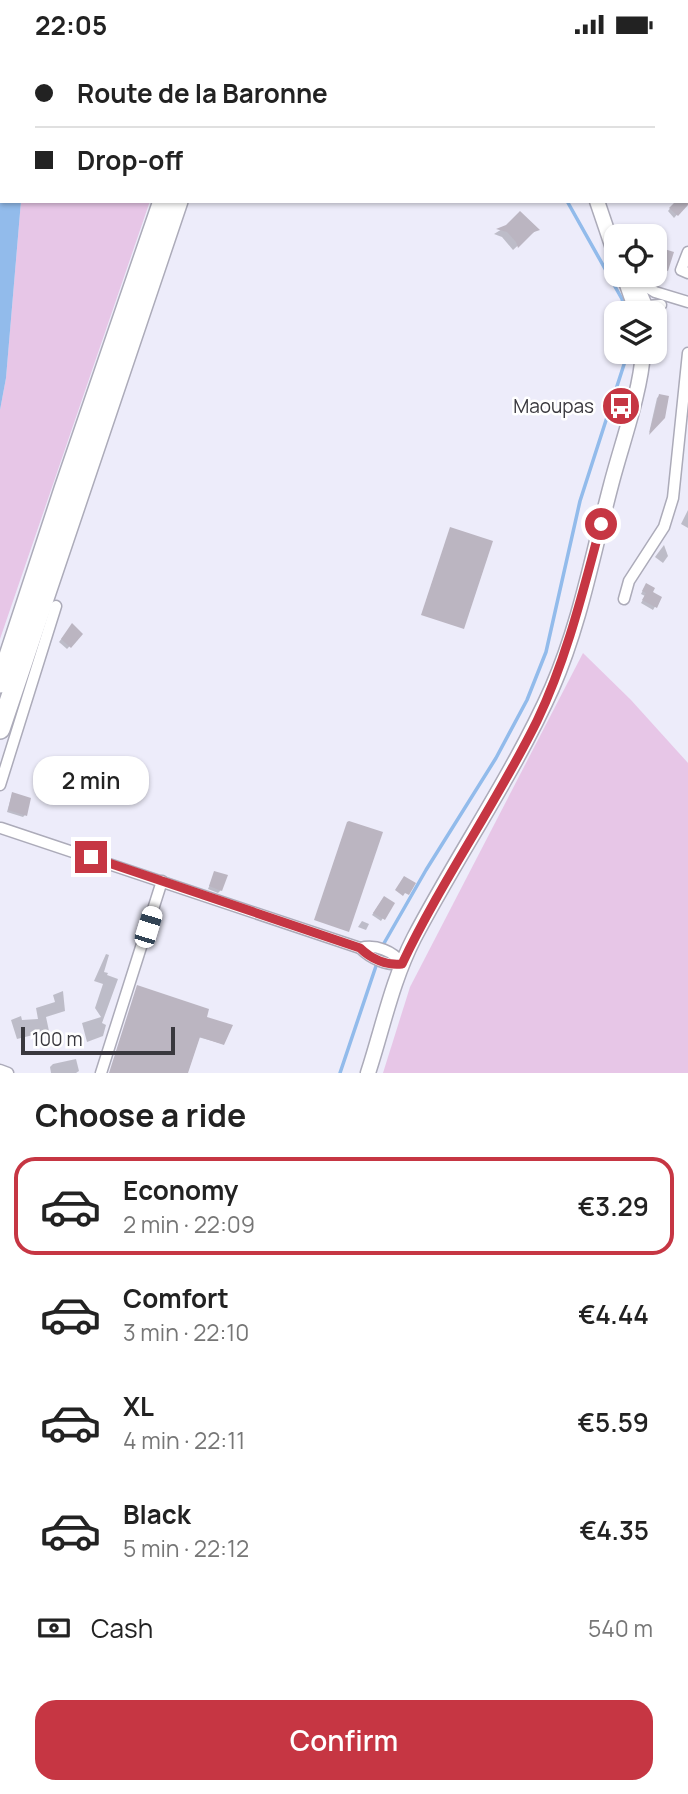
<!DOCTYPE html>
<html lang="en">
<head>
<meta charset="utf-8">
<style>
  :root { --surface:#fff; --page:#f6f6f6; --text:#222; --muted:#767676; --line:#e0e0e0; --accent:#c63643 }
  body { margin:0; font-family:Manrope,sans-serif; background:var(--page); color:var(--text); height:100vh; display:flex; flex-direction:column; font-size:26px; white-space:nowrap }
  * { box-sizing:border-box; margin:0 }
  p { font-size:23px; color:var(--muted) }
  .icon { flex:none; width:38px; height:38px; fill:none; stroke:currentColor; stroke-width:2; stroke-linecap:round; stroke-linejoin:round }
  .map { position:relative; height:1024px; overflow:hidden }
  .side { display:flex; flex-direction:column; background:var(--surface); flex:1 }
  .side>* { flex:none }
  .hud { position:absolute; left:0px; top:0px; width:690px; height:154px; box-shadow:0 2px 5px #0004; display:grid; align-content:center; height:154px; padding:0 35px; background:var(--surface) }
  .buttons { position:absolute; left:604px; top:175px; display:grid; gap:14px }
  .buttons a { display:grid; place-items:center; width:63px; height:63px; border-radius:14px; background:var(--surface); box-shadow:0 2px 5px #0004; font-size:35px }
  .scale { position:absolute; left:21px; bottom:18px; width:154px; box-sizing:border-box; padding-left:7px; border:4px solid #39383e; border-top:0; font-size:19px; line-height:24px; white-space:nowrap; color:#39383e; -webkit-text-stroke:5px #fff; paint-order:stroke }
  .end { position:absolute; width:32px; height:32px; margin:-16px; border:9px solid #c63643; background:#fff; box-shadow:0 0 0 4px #fff }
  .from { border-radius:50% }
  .bubble { position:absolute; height:49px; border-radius:21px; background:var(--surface); box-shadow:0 2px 5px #0004; font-size:23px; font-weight:600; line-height:49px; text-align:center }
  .car { position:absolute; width:21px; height:42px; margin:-21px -10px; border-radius:9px; box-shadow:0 0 5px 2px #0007; background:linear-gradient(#fff 24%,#345 0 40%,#fff 0 76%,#345 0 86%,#fff 0) }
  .hud b { display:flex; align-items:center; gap:24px; height:66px; font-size:26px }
  .hud b+b { border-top:2px solid var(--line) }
  .hud i { width:18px; height:18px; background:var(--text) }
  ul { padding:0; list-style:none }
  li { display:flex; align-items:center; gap:21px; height:98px; margin:0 14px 10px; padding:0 21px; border:4px solid transparent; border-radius:21px }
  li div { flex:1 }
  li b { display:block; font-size:26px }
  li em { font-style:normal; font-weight:600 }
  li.selected { border-color:var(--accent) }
  li>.icon { width:63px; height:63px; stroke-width:1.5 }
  h2 { padding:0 35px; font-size:32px; line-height:84px }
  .pay { display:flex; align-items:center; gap:18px; height:77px; padding:0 35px; font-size:26px }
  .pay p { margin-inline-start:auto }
  .primary-button { display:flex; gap:14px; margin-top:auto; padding:14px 35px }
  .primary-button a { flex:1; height:80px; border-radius:21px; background:var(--accent); color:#fff; font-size:28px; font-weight:600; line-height:80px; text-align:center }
  .status { display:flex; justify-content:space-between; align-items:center; height:49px; padding:0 35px; background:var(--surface); direction:ltr }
  .status svg { height:19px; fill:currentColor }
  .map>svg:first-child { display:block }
</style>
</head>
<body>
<div class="status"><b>22:05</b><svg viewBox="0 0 49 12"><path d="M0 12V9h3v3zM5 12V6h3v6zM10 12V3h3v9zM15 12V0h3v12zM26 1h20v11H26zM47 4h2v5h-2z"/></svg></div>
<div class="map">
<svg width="688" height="1024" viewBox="0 0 688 1024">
  <rect width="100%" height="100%" fill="#edecfa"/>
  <g fill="#e7c6e7">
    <path d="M 21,152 L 150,152 L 0,590 L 0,361 L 6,329 Z"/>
    <path d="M 583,604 L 631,651 L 688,714 L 688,1024 L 383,1024 L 410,938 Z"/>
  </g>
  <path fill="#92bbeb" d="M 0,0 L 34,2 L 2,2 L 2,152 L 21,152 L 6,329 L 0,361 Z"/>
  <g fill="#0003">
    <path d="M 688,149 L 688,153 L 674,169 L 668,162 L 676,152 L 688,152 Z"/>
    <path d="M 507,177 L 537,181 L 528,187 L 513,201 L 502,188 L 494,185 Z"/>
    <path d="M 662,201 L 667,221 L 664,223 L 654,220 Z"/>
    <path d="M 659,347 L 663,368 L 649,384 L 657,349 Z"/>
    <path d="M 688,461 L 688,479 L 681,475 Z"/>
    <path d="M 664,496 L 668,507 L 663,514 L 655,508 Z"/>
    <path d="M 644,539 L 660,549 L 653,561 L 641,554 L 645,547 L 641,545 Z"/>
    <path d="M 70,579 L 81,585 L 67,600 L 59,593 Z"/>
    <path d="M 12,745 L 25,766 L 23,768 L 7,763 Z"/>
    <path d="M 215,824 L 221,841 L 218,844 L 208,840 Z"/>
    <path d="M 382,851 L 383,869 L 381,872 L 372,866 Z"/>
    <path d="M 362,872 L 369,875 L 366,881 L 358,878 Z"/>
    <path d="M 106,905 L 109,906 L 104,923 L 108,924 L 107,926 L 118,930 L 102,974 L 106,976 L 103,987 L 87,993 L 82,974 L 101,968 L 95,959 L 103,935 L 94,932 Z"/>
    <path d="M 63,942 L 65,962 L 46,968 L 49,982 L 17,990 L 11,971 L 21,967 L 22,971 L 38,970 L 36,959 L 55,953 L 53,946 Z"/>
    <path d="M 205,969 L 223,995 L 198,988 L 186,1024 L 110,1024 Z"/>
    <path d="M 76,1010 L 79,1022 L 76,1024 L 51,1024 L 50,1018 L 53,1015 Z"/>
  </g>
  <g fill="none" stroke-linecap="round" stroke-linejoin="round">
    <g stroke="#92bbeb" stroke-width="3.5">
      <path d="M 572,2 L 572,0"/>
      <path d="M 567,152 L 622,250 L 625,264"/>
      <path d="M 383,896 L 426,821 L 496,709 L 527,651 L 546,603 L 580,452 L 628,303"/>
      <path d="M 340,1024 L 376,917"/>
    </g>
  </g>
  <g fill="#bbb5c1">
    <path d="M 676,152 L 688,152 L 688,156 L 678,167 L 669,159 Z"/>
    <path d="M 520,162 L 540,181 L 534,183 L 518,199 L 516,193 L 507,183 L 496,180 L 506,176 Z"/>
    <path d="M 661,199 L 674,203 L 668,222 L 656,218 Z"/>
    <path d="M 659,345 L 669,347 L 665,369 L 649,386 Z"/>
    <path d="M 450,478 L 493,492 L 464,580 L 421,566 Z"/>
    <path d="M 646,534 L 655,539 L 653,543 L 662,548 L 657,559 L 642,551 L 646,544 L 642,542 Z"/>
    <path d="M 72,574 L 83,585 L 71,599 L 61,590 Z"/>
    <path d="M 12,743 L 31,749 L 27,767 L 8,761 Z"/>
    <path d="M 349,772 L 383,783 L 349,883 L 314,871 L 347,773 Z"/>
    <path d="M 214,822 L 228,826 L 222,842 L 209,837 Z"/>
    <path d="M 404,827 L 416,834 L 409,846 L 405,844 L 403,847 L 395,841 Z"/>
    <path d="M 384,847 L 395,854 L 385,871 L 373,864 Z"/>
    <path d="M 137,936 L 209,960 L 207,968 L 233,976 L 224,996 L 200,988 L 188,1024 L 109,1024 Z"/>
  </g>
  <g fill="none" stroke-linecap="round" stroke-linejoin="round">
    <defs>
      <g id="street">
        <path d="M 688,203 L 681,221 L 688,224"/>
        <path d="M 634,230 L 655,243 L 688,253"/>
        <path d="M 641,252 L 646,257 L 661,256"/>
        <path d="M 624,550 L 629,532 L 664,478 L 673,449 L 688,304"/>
        <path d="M 0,736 L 56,557"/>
        <path d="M 1,779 L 360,899 C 371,910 387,917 403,915"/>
        <path d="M 360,899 C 376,895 393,902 403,915"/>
        <path d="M 0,1021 L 8,1024"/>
        <path d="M 101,1024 L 162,832"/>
      </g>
      <g id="secondary">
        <path d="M 589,0 L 589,2"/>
        <path d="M 597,152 L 616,208"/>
        <path d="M 632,226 L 648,264"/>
        <path d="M 625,230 L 637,264"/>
        <path d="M 368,1024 C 383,978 392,932 414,889 C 458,805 513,726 552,639 C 580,575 593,504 611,436 C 621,397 641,342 643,303"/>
      </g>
      <g id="highway">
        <path d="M 213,2 L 214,0"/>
        <path d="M 228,2 L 228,0"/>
        <path d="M 0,634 L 64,440 L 163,152"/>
        <path d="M 0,680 L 178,152"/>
      </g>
    </defs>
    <use href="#street" stroke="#acabb9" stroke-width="13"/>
    <use href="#secondary" stroke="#acabb9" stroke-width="17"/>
    <use href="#highway" stroke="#acabb9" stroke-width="22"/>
    <use href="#street" stroke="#fff" stroke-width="10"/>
    <use href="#secondary" stroke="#fff" stroke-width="14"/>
    <use href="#highway" stroke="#fff" stroke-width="19"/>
  </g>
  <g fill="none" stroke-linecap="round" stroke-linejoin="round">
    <path stroke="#c63643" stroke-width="9" d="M 91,808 L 360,899 C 371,910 387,917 402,915 C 442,831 496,755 537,672 C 567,609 583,542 601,475"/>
  </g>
  <defs>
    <symbol id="bus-disc" viewBox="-11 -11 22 22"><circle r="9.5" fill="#c63643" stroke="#fff"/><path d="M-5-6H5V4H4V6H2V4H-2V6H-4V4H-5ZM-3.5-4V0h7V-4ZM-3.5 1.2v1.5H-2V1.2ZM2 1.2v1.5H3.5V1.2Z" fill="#fff"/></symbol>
  </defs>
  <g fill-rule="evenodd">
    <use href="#bus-disc" x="599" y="335" width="44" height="44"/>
  </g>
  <g text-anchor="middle" stroke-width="5" stroke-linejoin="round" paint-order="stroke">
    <g font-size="19" fill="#39383e" stroke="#fff" text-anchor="end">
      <text x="594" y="364">Maoupas</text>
    </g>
  </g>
</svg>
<div class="buttons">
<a><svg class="icon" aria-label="locate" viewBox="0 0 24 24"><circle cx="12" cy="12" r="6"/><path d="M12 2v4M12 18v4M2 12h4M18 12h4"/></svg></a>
<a><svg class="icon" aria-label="layers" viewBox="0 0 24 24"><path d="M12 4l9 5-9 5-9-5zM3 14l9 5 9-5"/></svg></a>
</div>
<div class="scale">100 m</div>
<i class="end from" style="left:601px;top:475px"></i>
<i class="end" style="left:91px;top:808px"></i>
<div class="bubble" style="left:33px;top:707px;width:116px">2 min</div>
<i class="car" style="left:148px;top:878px;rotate:17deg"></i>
<div class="hud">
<b><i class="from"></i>Route de la Baronne</b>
<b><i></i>Drop-off</b>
</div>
</div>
<section class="side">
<h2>Choose a ride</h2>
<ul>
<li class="selected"><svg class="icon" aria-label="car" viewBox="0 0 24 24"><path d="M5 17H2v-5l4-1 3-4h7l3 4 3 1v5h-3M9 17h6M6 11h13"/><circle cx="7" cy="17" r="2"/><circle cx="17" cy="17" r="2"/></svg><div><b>Economy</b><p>2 min · 22:09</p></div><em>€3.29</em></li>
<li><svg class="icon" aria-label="car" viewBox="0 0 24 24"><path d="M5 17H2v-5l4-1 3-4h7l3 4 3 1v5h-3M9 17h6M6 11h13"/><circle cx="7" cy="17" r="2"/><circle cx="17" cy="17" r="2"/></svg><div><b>Comfort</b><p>3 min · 22:10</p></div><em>€4.44</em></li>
<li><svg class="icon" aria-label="car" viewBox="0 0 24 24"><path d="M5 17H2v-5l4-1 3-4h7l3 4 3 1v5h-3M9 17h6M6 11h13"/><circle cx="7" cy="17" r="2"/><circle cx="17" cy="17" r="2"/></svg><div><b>XL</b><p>4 min · 22:11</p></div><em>€5.59</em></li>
<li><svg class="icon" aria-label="car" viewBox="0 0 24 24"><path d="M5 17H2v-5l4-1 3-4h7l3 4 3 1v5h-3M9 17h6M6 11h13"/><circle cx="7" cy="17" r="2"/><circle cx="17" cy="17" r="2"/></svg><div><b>Black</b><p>5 min · 22:12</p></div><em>€4.35</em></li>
</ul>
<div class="pay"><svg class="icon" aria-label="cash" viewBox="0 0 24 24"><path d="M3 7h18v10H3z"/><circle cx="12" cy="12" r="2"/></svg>Cash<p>540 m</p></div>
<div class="primary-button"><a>Confirm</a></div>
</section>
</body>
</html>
